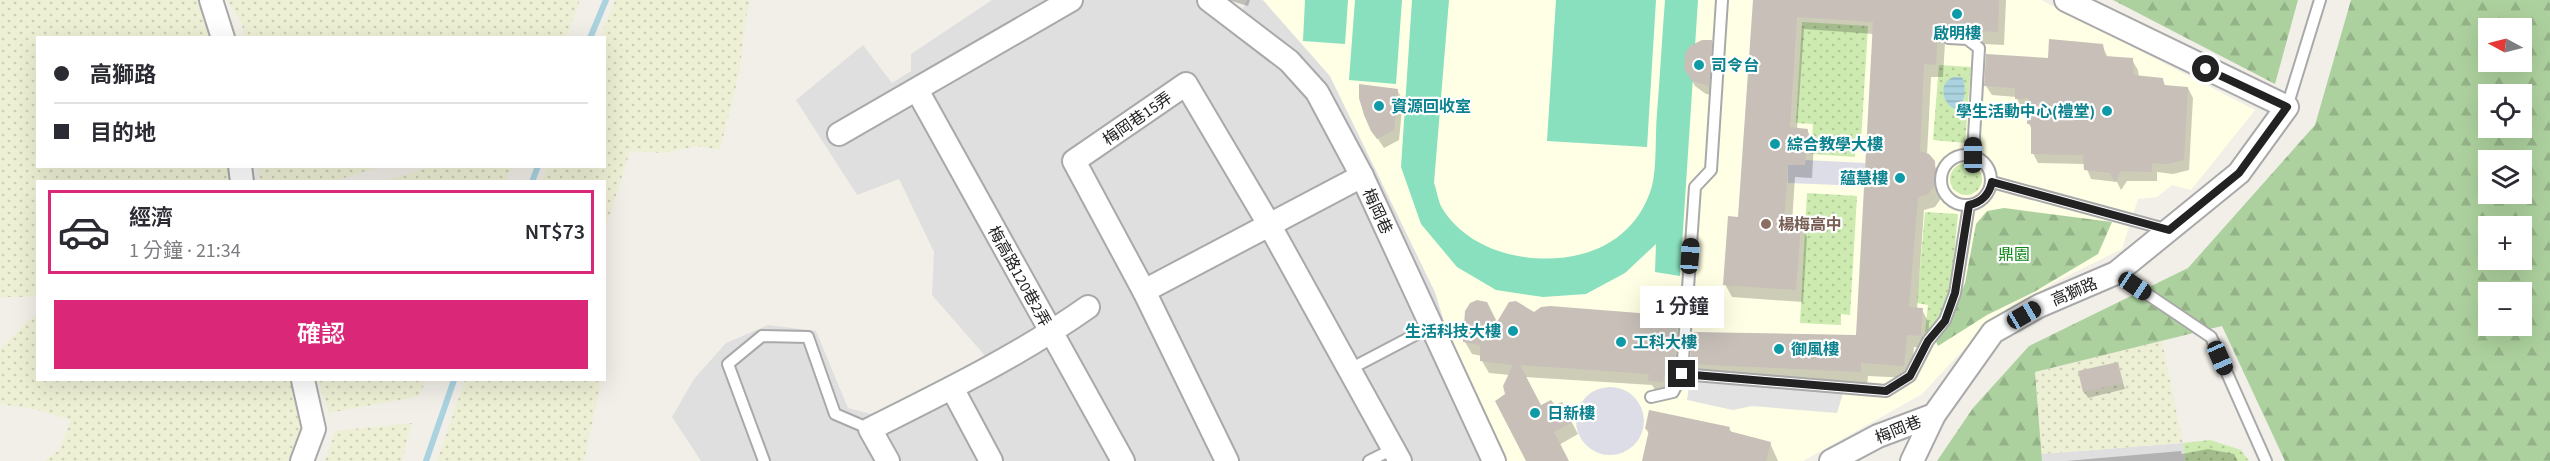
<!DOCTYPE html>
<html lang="zh-TW">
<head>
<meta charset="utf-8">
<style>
  :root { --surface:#fff; --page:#f2f2f3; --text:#2b2b33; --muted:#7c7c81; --line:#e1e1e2; --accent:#db2777 }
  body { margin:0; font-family:"Source Sans 3","Noto Sans TC",sans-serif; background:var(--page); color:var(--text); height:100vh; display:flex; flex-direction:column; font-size:22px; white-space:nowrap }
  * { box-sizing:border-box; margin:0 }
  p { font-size:20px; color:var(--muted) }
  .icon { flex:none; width:33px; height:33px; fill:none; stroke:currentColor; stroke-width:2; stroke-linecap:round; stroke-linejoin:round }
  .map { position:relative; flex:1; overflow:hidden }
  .drawer { position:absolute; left:36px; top:180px; width:570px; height:201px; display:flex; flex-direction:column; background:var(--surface); border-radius:0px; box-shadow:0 6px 24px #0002 }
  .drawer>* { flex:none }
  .guide { position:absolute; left:36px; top:36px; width:570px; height:132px; border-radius:0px; box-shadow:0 6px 24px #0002; display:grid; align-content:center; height:132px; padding:0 18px; background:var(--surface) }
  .needle { width:39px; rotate:277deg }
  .fabs { position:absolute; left:2478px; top:18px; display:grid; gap:12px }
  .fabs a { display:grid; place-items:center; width:54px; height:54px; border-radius:0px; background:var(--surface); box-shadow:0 6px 24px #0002; font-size:30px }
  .end { position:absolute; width:27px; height:27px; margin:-14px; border:8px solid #222; background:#fff; box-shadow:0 0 0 3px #fff }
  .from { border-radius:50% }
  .bubble { position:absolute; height:42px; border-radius:0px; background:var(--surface); box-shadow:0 6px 24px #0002; font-size:20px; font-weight:600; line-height:42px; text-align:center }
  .car { position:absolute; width:18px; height:36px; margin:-18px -9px; border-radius:8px; box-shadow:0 0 4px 2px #0007; background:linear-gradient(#222 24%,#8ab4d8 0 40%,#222 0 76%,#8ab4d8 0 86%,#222 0) }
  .guide b { display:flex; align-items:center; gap:21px; height:57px; font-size:22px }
  .guide b+b { border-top:2px solid var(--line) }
  .guide i { width:15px; height:15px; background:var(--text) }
  ul { padding:10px 0 0; list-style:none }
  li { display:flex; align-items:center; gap:18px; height:84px; margin:0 12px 9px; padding:0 6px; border:3px solid var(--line); border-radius:0px }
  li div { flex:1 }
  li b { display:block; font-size:22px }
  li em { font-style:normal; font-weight:600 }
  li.selected { border-color:var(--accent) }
  li>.icon { width:54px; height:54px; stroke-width:1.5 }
  .cta { display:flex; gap:12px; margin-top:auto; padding:12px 18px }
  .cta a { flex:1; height:69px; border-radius:0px; background:var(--accent); color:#fff; font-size:24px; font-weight:600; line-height:69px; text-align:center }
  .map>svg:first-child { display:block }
</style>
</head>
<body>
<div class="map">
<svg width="2550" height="461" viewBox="0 0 2550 461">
  <defs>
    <pattern id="farmland-dots" width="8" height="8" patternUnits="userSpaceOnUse" patternTransform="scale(1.5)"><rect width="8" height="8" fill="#eef0d5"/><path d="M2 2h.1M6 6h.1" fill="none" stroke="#ccceb7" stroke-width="1.8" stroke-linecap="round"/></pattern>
    <pattern id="grass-dots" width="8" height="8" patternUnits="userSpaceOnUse" patternTransform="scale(1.5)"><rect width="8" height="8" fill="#cdebb0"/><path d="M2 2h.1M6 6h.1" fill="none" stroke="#b0c997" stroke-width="1.8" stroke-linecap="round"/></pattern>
    <pattern id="forest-firs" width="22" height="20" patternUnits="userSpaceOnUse" patternTransform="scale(1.5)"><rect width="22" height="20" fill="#add19e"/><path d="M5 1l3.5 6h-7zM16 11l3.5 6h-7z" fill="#95b388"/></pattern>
    <pattern id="water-rules" width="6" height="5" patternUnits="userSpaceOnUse" patternTransform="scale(1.5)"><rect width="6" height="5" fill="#aad3df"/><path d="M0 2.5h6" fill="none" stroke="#92b5bf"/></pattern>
  </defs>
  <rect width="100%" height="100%" fill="#f2efe9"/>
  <g fill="#e0dfdf">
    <path d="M 992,0 L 1221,0 L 1241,12 L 1247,0 L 1263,0 L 1330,76 L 1435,292 L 1451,344 L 1506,461 L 701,461 L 672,417 L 694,379 L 726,343 L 768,325 L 816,331 L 848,408 L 879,416 L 986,357 L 932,295 L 934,252 L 899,179 L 857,195 L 796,100 L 863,45 L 892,83 L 911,71 L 911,54 Z"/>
    <path d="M 2183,443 L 2185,461 L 2042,461 L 2041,454 Z"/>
  </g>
  <path fill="#ffffe5" d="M 1263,0 L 2041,0 L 2255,110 L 2191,190 L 2172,185 L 2157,197 L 2138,199 L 2122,249 L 2053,283 L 1979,333 L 1922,394 L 1803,461 L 1506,461 L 1451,344 L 1435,292 L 1330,76 Z"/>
  <g fill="url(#farmland-dots)">
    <path d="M 0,0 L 198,0 L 215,37 L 38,38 L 38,166 L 230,167 L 231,181 L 38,182 L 37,295 L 26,297 L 0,297 Z"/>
    <path d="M 227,0 L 580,0 L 566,37 L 244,38 L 242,23 Z"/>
    <path d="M 615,0 L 750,0 L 746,18 L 739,74 L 720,150 L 697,146 L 663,153 L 630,151 L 605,230 L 604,182 L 541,181 L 547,167 L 604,166 L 604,38 L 600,37 Z"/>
    <path d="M 258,167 L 258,166 L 379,167 L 331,182 L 260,181 Z"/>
    <path d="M 429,167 L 429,166 L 512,167 L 506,181 L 384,181 Z"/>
    <path d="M 37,315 L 38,380 L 291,380 L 308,430 L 295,461 L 45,461 L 59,450 L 71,420 L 38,410 L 0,404 L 0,349 L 33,316 Z"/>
    <path d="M 2162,341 L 2183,443 L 2041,454 L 2035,372 Z"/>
    <path d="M 318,380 L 426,380 L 419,396 L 329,413 Z"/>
    <path d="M 465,380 L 600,380 L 599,391 L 584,461 L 437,461 Z"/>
    <path d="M 412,423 L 402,461 L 325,461 L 335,431 Z"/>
  </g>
  <g fill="url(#grass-dots)">
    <path d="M 1802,22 L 1868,26 L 1861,141 L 1856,142 L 1855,157 L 1811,154 L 1813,124 L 1796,123 Z"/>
    <path d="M 1939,65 L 1971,67 L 1965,143 L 1933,140 Z"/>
    <circle cx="1966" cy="179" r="16"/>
    <path d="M 1807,193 L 1857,196 L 1850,315 L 1841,314 L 1841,325 L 1800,323 Z"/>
    <path d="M 1925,212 L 1958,214 L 1950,299 L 1942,317 L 1929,335 L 1925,332 L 1928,305 L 1917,303 Z"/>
    <path d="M 2210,440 L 2241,450 L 2249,461 L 2185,461 L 2183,443 Z"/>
  </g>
  <g fill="url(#forest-firs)" fill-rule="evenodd">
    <path d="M 2113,0 L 2298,0 L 2275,84 Z"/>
    <path d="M 2351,0 L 2550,0 L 2550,461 L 2285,461 L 2222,326 L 2035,372 L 2042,461 L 1937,461 L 1973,408 L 2029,346 L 2188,268 L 2315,125 ZM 2488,28 L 2522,28 L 2522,62 L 2488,62 ZM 2488,94 L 2522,94 L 2522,128 L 2488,128 ZM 2488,160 L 2522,160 L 2522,194 L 2488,194 ZM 2488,226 L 2522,226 L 2522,260 L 2488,260 ZM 2488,292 L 2522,292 L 2522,326 L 2488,326 Z"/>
    <path d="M 2004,208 L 2112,222 L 2098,254 L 2034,292 L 1987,315 L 1938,346 L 1935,339 L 1951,317 L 1965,283 L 1976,224 L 1987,211 Z"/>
  </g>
  <g fill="#88e0be">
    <path d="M 1305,0 L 1348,0 L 1345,44 L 1303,41 Z"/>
    <path d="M 1355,0 L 1402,0 L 1396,84 L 1349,80 Z"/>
    <path d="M 1412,0 L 1449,0 L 1434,183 C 1437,191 1438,201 1442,208 C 1457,233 1485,249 1513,255 C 1571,267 1634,249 1652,186 C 1657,166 1655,135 1657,113 C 1660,76 1662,38 1665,0 L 1698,0 L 1680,276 L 1655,272 L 1656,244 L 1625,273 L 1586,294 L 1543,297 L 1496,290 L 1457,267 L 1421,224 L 1401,167 Z"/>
    <path d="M 1556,0 L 1656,0 L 1647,147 L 1547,141 Z"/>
  </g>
  <path fill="#e2e2e2" d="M 1690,378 L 1844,390 L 1837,413 L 1752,406 L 1733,410 L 1687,400 Z"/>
  <g fill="#dddde8">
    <path d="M 1805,160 L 1865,163 L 1864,186 L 1788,183 L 1788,165 L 1805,165 Z"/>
    <circle cx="1610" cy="421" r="34"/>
  </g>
  <path fill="url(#water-rules)" d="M 1953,77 L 1962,77 C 1965,83 1965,89 1964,96 C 1959,129 1928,88 1953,77 Z"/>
  <g fill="#0003">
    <path d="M 1228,0 L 1250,0 L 1248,6 Z"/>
    <path d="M 1755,0 L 2006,0 L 2004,45 L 1945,42 L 1943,77 L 1931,77 L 1927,155 L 1941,176 L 1942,197 L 1935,207 L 1924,210 L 1917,309 L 1922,310 L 1929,323 L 1928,349 L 1914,347 L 1911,378 L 1868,376 L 1867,385 L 1699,376 L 1692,363 L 1857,336 L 1874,34 L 1804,29 L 1797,129 L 1807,130 L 1814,143 L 1812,178 L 1795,177 L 1792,223 L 1800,224 L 1807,237 L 1803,302 L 1732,297 L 1725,284 L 1739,219 Z"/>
    <path d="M 1711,41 L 1717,51 L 1714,95 L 1706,94 L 1695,86 L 1689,75 Z"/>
    <path d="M 2102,45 L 2108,58 L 2132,60 L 2138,70 L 2139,77 L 2162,79 L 2166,87 L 2188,88 L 2193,98 L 2189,170 L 2173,174 L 2157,172 L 2157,181 L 2127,181 L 2121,190 L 2117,182 L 2091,179 L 2085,164 L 2038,163 L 2033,153 L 2033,131 L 2029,124 L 2029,108 L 2022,108 L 2016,97 L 1992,95 L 1986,86 L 2050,60 Z"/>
    <path d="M 1397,90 L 1403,100 L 1399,140 L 1384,148 L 1372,130 Z"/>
    <path d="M 1534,314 L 1676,317 L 1683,330 L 1680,386 L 1657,393 L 1652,385 L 1525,377 L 1541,407 L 1554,407 L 1562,404 L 1578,434 L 1559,445 L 1568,461 L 1527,461 L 1510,375 L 1489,373 L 1482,361 L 1482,356 L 1472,354 L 1465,342 L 1498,324 Z"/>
    <path d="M 2117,364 L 2125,389 L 2088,398 L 2084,391 Z"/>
    <path d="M 1729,428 L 1732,433 L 1770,443 L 1778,461 L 1643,461 L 1649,434 L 1646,429 Z"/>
    <path d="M 2208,449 L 2234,454 L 2238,461 L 2066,461 L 2181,451 L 2182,454 Z"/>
  </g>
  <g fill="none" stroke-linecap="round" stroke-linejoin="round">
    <g stroke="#aad3df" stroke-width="6">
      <path d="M 590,38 L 606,0"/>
      <path d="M 532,182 L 538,166"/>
      <path d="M 426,461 L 454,380"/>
    </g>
  </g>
  <g fill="#c7bfb8">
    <path d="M 1753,0 L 1999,0 L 1998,32 L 1938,29 L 1936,65 L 1924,64 L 1920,151 L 1929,154 L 1935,161 L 1936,184 L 1928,194 L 1918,197 L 1909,307 L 1923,308 L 1921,336 L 1907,335 L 1904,366 L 1861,363 L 1861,372 L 1690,364 L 1692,332 L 1856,335 L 1873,22 L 1797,17 L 1790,127 L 1808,129 L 1805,165 L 1788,165 L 1784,221 L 1801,222 L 1796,290 L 1723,285 L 1728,216 L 1738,217 Z"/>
    <path d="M 2049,39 L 2103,44 L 2105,56 L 2133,58 L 2134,75 L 2163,78 L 2164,85 L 2188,87 L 2184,160 L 2167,164 L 2152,163 L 2152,172 L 2121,171 L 2115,182 L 2110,173 L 2084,170 L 2083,155 L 2031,154 L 2031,124 L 2027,124 L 2028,98 L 2015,99 L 2015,88 L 1984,86 L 1986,54 L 2048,58 Z"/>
    <path d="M 1702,40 L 1712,40 L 1709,86 L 1692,81 L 1684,69 L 1685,53 L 1690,46 Z"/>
    <path d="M 1359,84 L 1398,89 L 1394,130 L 1377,139 L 1371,131 L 1364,115 L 1359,98 Z"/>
    <path d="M 1477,300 L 1487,302 L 1497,322 L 1509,302 L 1516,301 L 1534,312 L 1541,307 L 1550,306 L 1677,316 L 1674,373 L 1672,377 L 1664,377 L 1663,382 L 1648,381 L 1649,374 L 1520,365 L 1541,405 L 1551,400 L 1555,405 L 1562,402 L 1573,422 L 1554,432 L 1569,461 L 1526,461 L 1495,401 L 1505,394 L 1503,386 L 1513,365 L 1480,361 L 1480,345 L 1463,342 L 1465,311 L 1470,303 Z"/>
    <path d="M 2118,362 L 2123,383 L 2083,392 L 2078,371 Z"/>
    <path d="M 1649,410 L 1730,427 L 1729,431 L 1771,442 L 1766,461 L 1642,461 L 1649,430 L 1645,429 Z"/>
  </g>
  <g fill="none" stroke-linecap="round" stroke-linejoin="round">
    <defs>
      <g id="service">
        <path d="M 1949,38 L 1967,39 L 1979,48 L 1973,155"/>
        <path d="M 2287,107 L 2320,0"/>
        <circle cx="1966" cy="180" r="25"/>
        <path d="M 1992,182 L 2169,230"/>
        <path d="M 2116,273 L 2211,337 L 2266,461"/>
        <path d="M 1350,369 L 1432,326"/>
        <path d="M 1682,374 L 1695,187 L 1711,170 L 1722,0"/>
        <path d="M 1651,397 L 1673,392 L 1682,374 L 1886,391 L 1910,376 L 1928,341 L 1945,320 L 1955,293 L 1969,205"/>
        <path d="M 764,461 L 728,364 L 762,336 L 808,337 L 835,414 L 870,429"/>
        <path d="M 1369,461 L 1393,449"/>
      </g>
      <g id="minor">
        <path d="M 211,0 L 223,38"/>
        <path d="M 1209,0 L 1289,61 L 1317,92 L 1362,176 L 1494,461"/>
        <path d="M 917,90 L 1123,461"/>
        <path d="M 839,134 L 1071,0"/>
        <path d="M 240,166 L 242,182"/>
        <path d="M 1144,291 L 1362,176"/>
        <path d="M 952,388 L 991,461"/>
        <path d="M 302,461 L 314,429 L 303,380"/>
        <path d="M 888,461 L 870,429 C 944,392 1020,355 1088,307"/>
        <path d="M 1227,461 L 1144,291 L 1074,161 L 1186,84 L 1270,226 L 1400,461"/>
        <path d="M 1831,461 L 1878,436 L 1934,415"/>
        <path d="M 1912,461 L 1934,415 L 1993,332 L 2039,306 L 2116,273 L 2239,173 L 2287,107 L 2066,0"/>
      </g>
    </defs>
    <use href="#service" stroke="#a9a9a9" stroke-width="14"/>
    <use href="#minor" stroke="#a9a9a9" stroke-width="26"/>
    <use href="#service" stroke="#fff" stroke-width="10"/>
    <use href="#minor" stroke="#fff" stroke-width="22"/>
  </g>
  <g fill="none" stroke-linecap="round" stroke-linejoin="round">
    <path stroke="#222" stroke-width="8" d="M 1682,374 L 1886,391 L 1910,376 L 1928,341 L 1945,321 L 1955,293 L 1969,205 C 1982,202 1989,195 1992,182 L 2169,230 L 2239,173 L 2287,107 L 2206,69"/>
  </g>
  <g fill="#0f9aa8" stroke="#fff" stroke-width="2">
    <circle cx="1957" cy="14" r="6"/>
    <circle cx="1699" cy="65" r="6"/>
    <circle cx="1379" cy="106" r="6"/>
    <circle cx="2107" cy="111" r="6"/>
    <circle cx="1775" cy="144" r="6"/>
    <circle cx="1900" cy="178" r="6"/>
    <circle cx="1513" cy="331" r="6"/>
    <circle cx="1621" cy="342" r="6"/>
    <circle cx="1779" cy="349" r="6"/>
    <circle cx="1535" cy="413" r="6"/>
  </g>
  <circle fill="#8d6e63" stroke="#fff" stroke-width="2" cx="1766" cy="224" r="6"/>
  <g text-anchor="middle" stroke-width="4.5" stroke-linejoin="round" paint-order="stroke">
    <g font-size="16" font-weight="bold" fill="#0d838f" stroke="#fff" text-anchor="start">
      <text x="1957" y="39" text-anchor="middle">啟明樓</text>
      <text x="1711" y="71">司令台</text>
      <text x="1391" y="112">資源回收室</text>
      <text x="2095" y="117" text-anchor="end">學生活動中心(禮堂)</text>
      <text x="1787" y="150">綜合教學大樓</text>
      <text x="1888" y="184" text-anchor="end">蘊慧樓</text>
      <text x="1501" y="337" text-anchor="end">生活科技大樓</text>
      <text x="1633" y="348">工科大樓</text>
      <text x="1791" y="355">御風樓</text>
      <text x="1547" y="419">日新樓</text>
    </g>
    <g font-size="16" fill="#222" stroke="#fff">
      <text transform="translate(1137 118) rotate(-35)" y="6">梅岡巷15弄</text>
      <text transform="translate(1378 211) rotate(65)" y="6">梅岡巷</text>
      <text transform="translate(1020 276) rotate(61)" y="6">梅高路120巷2弄</text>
      <text transform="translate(2074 291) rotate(-23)" y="6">高獅路</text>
      <text transform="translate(1898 429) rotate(-22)" y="6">梅岡巷</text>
    </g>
    <g font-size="16" font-weight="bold" fill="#785e54" stroke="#fff" text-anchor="start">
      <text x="1778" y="230">楊梅高中</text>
    </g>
    <g font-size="16" fill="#0c8416" stroke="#fff">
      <text x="2014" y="260">鼎園</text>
    </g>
  </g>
</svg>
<div class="fabs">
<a><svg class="needle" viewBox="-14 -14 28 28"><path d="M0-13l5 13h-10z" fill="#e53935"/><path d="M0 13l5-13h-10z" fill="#7c7c81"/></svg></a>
<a><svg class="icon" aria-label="locate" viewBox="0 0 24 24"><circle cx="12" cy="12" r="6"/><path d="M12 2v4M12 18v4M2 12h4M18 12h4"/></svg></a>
<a><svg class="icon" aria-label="layers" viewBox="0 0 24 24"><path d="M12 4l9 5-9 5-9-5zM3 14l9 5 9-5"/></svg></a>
<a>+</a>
<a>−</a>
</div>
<i class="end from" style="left:2206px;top:69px"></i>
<i class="end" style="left:1682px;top:374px"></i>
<div class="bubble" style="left:1640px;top:286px;width:84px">1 分鐘</div>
<i class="car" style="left:1973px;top:155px;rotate:0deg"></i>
<i class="car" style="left:1690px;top:256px;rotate:4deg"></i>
<i class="car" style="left:2135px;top:286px;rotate:124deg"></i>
<i class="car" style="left:2024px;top:315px;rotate:60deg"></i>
<i class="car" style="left:2220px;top:358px;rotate:156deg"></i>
<div class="guide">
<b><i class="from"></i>高獅路</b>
<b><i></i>目的地</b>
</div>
<section class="drawer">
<ul>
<li class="selected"><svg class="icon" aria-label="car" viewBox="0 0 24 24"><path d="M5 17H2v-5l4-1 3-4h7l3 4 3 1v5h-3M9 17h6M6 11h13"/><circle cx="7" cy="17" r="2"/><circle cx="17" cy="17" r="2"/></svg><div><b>經濟</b><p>1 分鐘 · 21:34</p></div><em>NT$73</em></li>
</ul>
<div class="cta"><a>確認</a></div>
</section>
</div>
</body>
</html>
